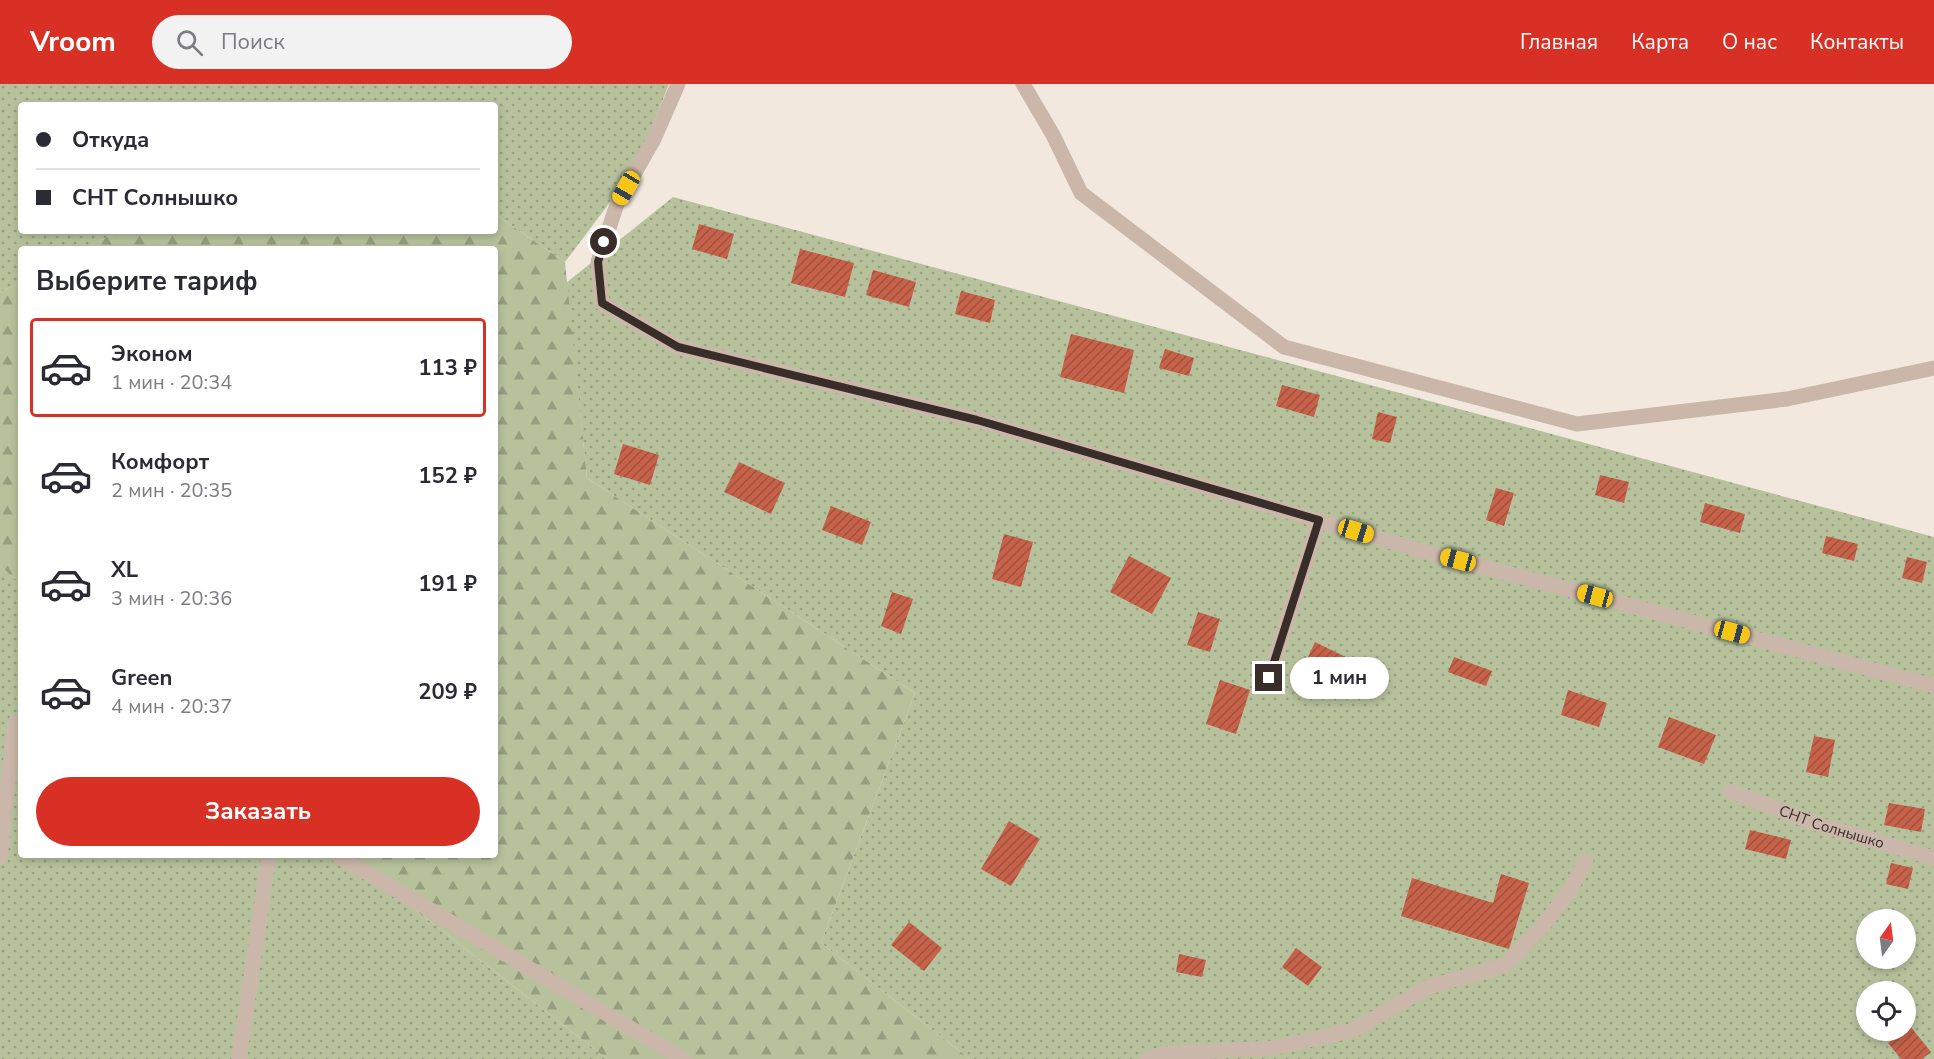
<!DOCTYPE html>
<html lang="ru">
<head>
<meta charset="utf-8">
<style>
  :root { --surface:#fff; --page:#f2f2f3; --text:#2b2b33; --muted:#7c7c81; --line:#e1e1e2; --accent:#d93025 }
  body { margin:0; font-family:"Nunito Sans",sans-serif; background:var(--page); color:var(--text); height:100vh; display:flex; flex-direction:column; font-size:22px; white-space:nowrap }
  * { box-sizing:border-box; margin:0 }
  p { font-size:20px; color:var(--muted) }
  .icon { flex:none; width:33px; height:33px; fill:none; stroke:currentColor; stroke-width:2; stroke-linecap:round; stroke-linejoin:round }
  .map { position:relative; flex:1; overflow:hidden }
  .sheet { position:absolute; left:18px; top:162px; width:480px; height:612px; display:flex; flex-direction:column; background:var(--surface); border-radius:6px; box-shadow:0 3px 9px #0003 }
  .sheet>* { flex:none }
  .top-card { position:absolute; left:18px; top:18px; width:480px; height:132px; border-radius:6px; box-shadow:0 3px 9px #0003; display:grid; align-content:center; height:132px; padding:0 18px; background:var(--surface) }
  .needle { width:39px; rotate:14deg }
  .buttons { position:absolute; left:1856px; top:825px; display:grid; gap:12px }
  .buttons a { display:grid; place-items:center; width:60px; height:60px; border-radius:50%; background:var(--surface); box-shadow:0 3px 9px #0003; font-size:30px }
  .end { position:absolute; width:27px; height:27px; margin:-14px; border:8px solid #382d29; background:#fff; box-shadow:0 0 0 3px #fff }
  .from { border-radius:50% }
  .bubble { position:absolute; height:42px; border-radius:21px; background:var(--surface); box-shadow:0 3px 9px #0003; font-size:20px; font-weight:700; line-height:42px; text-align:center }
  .car { position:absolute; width:18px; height:36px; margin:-18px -9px; border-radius:8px; box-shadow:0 0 4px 2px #0007; background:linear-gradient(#f5c518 24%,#345 0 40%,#f5c518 0 76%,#345 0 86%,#f5c518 0) }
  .top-card b { display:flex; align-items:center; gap:21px; height:57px; font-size:22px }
  .top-card b+b { border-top:2px solid var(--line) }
  .top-card i { width:15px; height:15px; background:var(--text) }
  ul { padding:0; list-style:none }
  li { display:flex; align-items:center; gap:18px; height:99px; margin:0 12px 9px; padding:0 6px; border:3px solid transparent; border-radius:6px }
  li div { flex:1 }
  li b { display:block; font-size:22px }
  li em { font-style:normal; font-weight:700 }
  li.on { border-color:var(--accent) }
  li>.icon { width:54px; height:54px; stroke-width:1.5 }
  h2 { padding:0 18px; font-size:27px; line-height:72px }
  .button { display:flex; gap:12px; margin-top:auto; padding:12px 18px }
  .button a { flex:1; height:69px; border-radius:36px; background:var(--accent); color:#fff; font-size:24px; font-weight:700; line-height:69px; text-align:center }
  header { display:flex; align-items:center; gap:36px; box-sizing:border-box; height:84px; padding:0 30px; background:var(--accent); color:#fff }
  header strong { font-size:28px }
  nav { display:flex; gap:33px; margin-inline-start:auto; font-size:21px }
  .search { width:420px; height:54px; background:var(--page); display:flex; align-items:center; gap:15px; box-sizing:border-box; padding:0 21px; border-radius:33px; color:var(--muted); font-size:22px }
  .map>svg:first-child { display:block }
</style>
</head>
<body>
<header>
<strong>Vroom</strong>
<div class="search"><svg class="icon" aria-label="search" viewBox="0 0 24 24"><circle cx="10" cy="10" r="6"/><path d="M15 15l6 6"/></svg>Поиск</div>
<nav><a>Главная</a><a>Карта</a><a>О нас</a><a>Контакты</a></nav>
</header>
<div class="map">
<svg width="1934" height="975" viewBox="0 0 1934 975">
  <defs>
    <pattern id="green-dots" width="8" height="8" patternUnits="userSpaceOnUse" patternTransform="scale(1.5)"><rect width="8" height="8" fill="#b7c29d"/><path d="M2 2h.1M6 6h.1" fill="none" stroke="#969e80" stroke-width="1.8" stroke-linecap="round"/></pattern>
    <pattern id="forest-firs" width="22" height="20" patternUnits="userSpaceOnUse" patternTransform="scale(1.5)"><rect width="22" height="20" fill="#b7c29d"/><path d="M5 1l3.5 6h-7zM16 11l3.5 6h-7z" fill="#969e80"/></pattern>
    <pattern id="building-hatch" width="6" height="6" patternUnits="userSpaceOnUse" patternTransform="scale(1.5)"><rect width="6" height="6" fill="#c66249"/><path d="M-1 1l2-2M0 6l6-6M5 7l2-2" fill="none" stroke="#a2513d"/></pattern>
  </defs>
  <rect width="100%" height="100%" fill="#f2e8de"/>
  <g fill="url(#green-dots)" fill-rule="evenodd">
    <path d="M 0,0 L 669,0 L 635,85 L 565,178 L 495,130 L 495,21 L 21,21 L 21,147 L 119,147 L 84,165 L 21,165 L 21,198 L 0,208 Z"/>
    <path d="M 673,113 L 1934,453 L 1934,975 L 970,975 L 821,859 L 915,609 L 587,394 L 566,199 ZM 1866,836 L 1905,836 L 1905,874 L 1866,874 ZM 1866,908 L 1905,908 L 1905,946 L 1866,946 Z"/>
    <path d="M 0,482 L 21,500 L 21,771 L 345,771 L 607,975 L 0,975 Z"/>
  </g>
  <g fill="url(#forest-firs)">
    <path d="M 495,130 L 565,178 L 587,394 L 915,609 L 821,859 L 970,975 L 607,975 L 345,771 L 495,771 L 495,165 L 84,165 L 119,147 L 495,147 Z"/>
    <path d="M 21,198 L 21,500 L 0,482 L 0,208 Z"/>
  </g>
  <g fill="url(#building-hatch)">
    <path d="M 699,140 L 734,150 L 727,175 L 692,165 Z"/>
    <path d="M 800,165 L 854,179 L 845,213 L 791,199 Z"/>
    <path d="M 873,186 L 916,198 L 909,223 L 866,211 Z"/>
    <path d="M 961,207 L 995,216 L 990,239 L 955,230 Z"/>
    <path d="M 1071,250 L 1134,266 L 1124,309 L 1060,293 Z"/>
    <path d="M 1165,265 L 1194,274 L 1189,292 L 1159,284 Z"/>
    <path d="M 1282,301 L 1320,311 L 1314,333 L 1276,322 Z"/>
    <path d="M 1378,328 L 1397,333 L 1390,359 L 1372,355 Z"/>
    <path d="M 623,360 L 659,371 L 650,401 L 614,390 Z"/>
    <path d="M 739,378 L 785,399 L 771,430 L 724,408 Z"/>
    <path d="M 1600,391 L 1629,398 L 1624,419 L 1595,411 Z"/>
    <path d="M 1496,404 L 1514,409 L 1504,442 L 1486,436 Z"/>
    <path d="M 1705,419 L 1745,430 L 1740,449 L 1700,438 Z"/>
    <path d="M 831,422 L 871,438 L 862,461 L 822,446 Z"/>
    <path d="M 1004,450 L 1033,458 L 1021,503 L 992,495 Z"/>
    <path d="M 1826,452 L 1858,460 L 1854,477 L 1822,469 Z"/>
    <path d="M 1129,472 L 1171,494 L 1152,530 L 1110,508 Z"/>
    <path d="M 1907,473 L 1927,478 L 1922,499 L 1902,494 Z"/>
    <path d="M 892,508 L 913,515 L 901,550 L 881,542 Z"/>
    <path d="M 1198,528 L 1220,535 L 1210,568 L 1187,561 Z"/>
    <path d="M 1315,558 L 1362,581 L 1352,602 L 1305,580 Z"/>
    <path d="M 1454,573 L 1492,587 L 1486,602 L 1448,588 Z"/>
    <path d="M 1220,596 L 1250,606 L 1236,650 L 1206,640 Z"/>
    <path d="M 1568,606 L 1607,619 L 1599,643 L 1561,631 Z"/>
    <path d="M 1669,633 L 1716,651 L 1704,680 L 1658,663 Z"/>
    <path d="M 1814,652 L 1835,656 L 1828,693 L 1806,688 Z"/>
    <path d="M 1889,719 L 1925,725 L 1921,748 L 1884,741 Z"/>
    <path d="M 1009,737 L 1040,755 L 1011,802 L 981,785 Z"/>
    <path d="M 1750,746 L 1791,756 L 1786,775 L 1745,765 Z"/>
    <path d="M 1891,779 L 1913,784 L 1908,805 L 1886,800 Z"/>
    <path d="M 1501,790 L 1529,799 L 1509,865 L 1401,832 L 1412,794 L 1493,819 Z"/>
    <path d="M 909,838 L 942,864 L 924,887 L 891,861 Z"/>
    <path d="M 1296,864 L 1322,883 L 1308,902 L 1282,883 Z"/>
    <path d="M 1179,870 L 1206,876 L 1202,893 L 1176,888 Z"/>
    <path d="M 1910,942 L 1931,968 L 1922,975 L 1901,975 L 1888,959 Z"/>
  </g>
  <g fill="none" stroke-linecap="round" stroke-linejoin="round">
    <g stroke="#cbb7a9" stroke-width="15">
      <path d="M 678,0 L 654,55 L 617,120 L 598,178 L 602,219 L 678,263 L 977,336 L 1412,464 L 1934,602"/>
      <path d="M 1023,0 L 1053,51 L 1081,109 L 1284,263 L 1577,340 L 1787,315 L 1934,284"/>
      <path d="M 1269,594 L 1319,436"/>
      <path id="s1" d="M 1730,707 L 1820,741 L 1934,774"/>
      <path d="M 337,771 L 683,975"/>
      <path d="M 0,773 L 15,638"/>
      <path d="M 239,975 L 269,771"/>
      <path d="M 1147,975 L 1164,970 L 1273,964 L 1354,946 L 1428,903 L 1504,882 L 1544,841 L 1571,804 L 1586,777"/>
    </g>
  </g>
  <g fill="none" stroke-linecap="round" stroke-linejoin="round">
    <path stroke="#382d29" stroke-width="8" d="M 604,158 L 598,178 L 602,219 L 678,263 L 977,336 L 1319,436 L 1269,594"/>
  </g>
  <g text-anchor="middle" stroke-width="4.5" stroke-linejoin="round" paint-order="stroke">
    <g font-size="15" fill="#382d29" stroke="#faf2ea">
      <text dy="5" stroke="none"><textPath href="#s1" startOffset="108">СНТ Солнышко</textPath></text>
    </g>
  </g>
</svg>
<div class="buttons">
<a><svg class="needle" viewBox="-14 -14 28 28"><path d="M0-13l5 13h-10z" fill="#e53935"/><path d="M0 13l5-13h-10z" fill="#7c7c81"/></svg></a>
<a><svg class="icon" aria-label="locate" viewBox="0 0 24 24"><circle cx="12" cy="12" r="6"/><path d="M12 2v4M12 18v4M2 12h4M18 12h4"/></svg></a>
</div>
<i class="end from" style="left:604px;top:158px"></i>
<i class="end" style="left:1269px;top:594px"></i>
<div class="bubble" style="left:1290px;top:573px;width:99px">1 мин</div>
<i class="car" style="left:626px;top:104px;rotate:210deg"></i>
<i class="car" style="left:1356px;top:447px;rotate:107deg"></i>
<i class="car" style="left:1458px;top:476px;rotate:285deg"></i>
<i class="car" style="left:1595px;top:512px;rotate:285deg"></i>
<i class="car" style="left:1732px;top:548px;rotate:105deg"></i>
<div class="top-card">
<b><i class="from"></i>Откуда</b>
<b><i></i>СНТ Солнышко</b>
</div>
<section class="sheet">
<h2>Выберите тариф</h2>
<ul>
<li class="on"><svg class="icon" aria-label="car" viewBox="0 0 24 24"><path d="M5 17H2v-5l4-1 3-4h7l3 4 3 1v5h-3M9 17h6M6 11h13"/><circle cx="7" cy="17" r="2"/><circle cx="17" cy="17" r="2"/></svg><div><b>Эконом</b><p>1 мин · 20:34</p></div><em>113 ₽</em></li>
<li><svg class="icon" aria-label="car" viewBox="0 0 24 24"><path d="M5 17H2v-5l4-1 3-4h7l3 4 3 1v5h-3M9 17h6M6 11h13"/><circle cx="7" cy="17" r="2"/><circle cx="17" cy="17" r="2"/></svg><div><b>Комфорт</b><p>2 мин · 20:35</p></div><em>152 ₽</em></li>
<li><svg class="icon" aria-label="car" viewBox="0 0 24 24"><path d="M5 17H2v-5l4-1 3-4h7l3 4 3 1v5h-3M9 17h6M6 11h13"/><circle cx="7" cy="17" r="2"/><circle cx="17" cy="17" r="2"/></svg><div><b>XL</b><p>3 мин · 20:36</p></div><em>191 ₽</em></li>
<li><svg class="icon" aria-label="car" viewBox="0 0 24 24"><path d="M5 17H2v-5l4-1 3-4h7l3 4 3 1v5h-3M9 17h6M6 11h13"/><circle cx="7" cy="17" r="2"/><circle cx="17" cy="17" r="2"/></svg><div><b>Green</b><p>4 мин · 20:37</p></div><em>209 ₽</em></li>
</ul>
<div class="button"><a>Заказать</a></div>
</section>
</div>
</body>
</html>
